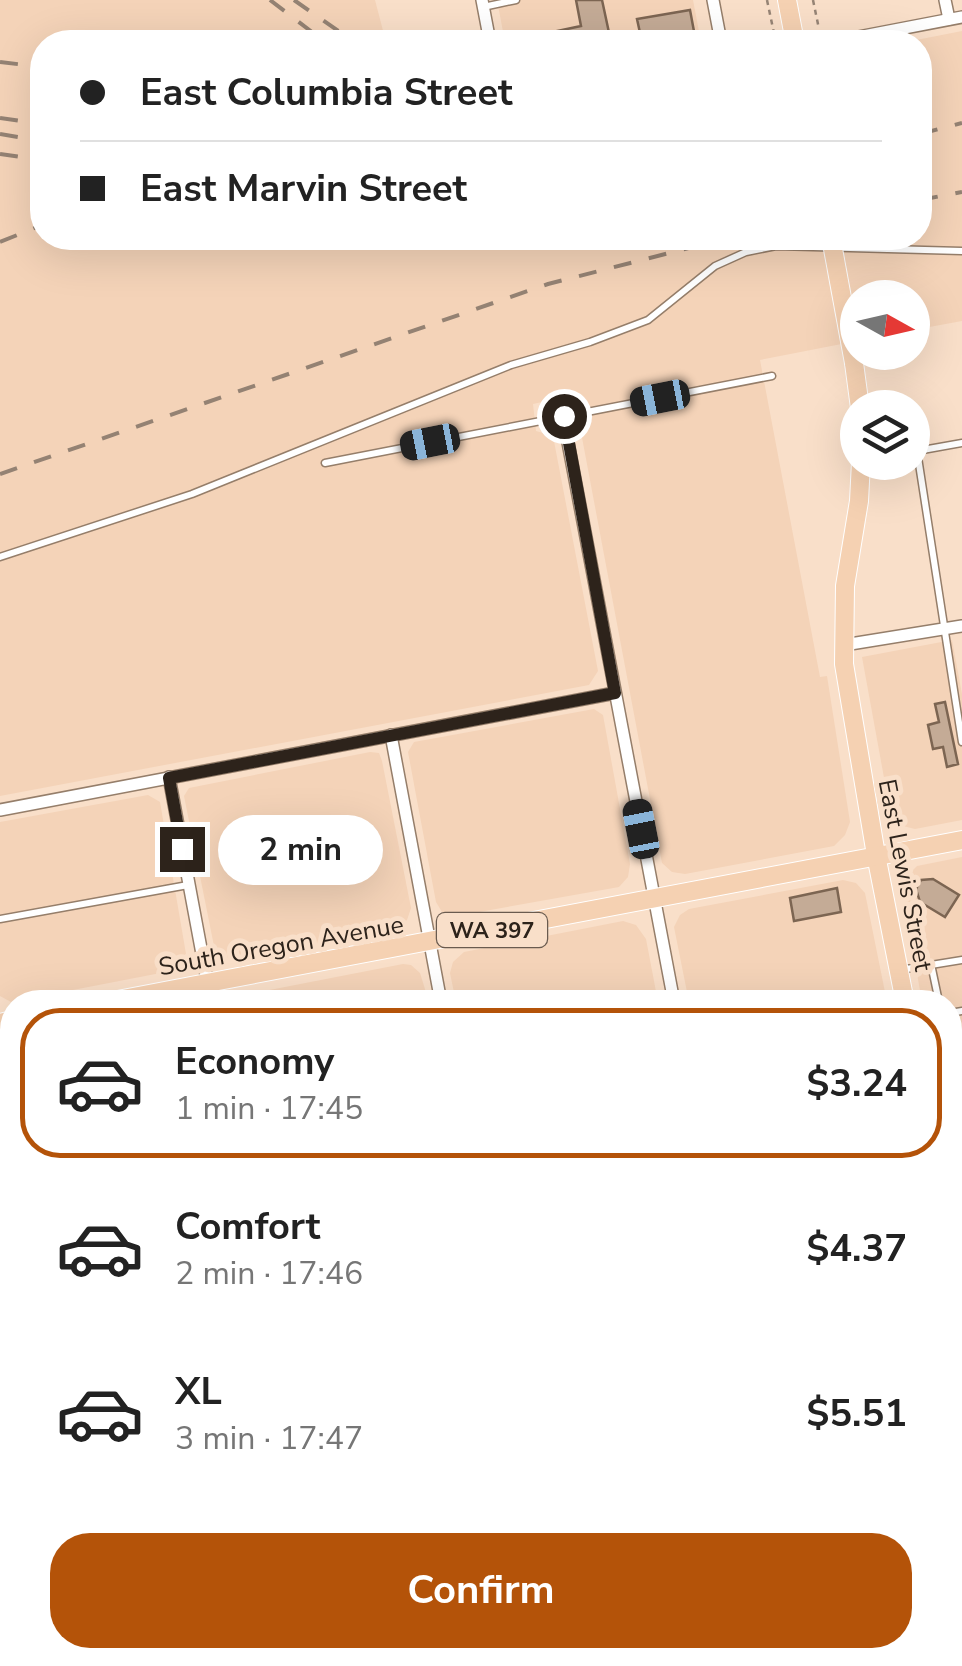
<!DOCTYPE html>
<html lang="en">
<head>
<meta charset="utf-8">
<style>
  :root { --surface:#fff; --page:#f2f2f2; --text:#222; --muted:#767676; --line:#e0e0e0; --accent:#b45309 }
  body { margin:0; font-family:"Nunito Sans",sans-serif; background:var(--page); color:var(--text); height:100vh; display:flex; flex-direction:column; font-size:38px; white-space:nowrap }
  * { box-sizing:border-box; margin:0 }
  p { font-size:32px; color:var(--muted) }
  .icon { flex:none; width:55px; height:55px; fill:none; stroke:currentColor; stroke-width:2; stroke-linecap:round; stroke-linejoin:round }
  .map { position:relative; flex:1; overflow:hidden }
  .drawer { position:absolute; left:0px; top:990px; width:962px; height:678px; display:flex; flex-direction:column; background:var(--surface); border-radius:40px 40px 0 0; box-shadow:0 10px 40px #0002 }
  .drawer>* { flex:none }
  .banner { position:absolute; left:30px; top:30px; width:902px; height:220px; border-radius:40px; box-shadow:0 10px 40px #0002; display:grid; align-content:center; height:220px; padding:0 50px; background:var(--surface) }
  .needle { width:65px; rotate:98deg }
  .buttons { position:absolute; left:840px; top:280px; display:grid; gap:20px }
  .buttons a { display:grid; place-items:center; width:90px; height:90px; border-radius:50%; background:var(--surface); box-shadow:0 10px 40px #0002; font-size:50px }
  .end { position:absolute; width:45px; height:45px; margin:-22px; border:12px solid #2d231b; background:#fff; box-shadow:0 0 0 5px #fff }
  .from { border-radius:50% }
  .bubble { position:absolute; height:70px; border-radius:35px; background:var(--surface); box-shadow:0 10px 40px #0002; font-size:32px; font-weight:700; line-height:70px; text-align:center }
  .car { position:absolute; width:30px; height:60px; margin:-30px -15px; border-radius:12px; box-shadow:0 0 8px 2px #0007; background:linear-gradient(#222 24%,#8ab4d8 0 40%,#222 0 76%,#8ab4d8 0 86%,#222 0) }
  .banner b { display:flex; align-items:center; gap:35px; height:95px; font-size:38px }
  .banner b+b { border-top:2px solid var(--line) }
  .banner i { width:25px; height:25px; background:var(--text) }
  ul { padding:18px 0 0; list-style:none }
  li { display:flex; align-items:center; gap:30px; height:150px; margin:0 20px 15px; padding:0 30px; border:5px solid transparent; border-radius:40px }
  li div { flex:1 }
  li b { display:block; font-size:38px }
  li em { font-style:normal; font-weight:700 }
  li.selected { border-color:var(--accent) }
  li>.icon { width:90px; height:90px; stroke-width:1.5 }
  .primary-button { display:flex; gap:20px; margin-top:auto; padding:20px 50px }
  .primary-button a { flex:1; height:115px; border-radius:40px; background:var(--accent); color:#fff; font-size:40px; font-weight:700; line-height:115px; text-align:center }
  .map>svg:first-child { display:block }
</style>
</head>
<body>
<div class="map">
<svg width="962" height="1666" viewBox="0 0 962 1666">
  <rect width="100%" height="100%" fill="#f9dfc9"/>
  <g fill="#f4d3b8">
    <path d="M 0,0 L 375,0 L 386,42 L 42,42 L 42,238 L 920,238 L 920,42 L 906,42 L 962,31 L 962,321 L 913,330 L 912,298 L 858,298 L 857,341 L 760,360 L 820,677 L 827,676 L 850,822 L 845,835 L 834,846 L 685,874 L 672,872 L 662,863 L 574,395 L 533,404 L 536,431 L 553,436 L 598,671 L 589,685 L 0,796 Z"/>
    <path d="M 497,0 L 693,0 L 701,42 L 505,42 Z"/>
    <path d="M 952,640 L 962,694 L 962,820 L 915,829 L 903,826 L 891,816 L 862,657 Z"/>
    <path d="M 594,709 L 603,715 L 630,864 L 628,877 L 619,887 L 457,916 L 442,912 L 436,902 L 408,752 L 414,742 Z"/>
    <path d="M 370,752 L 379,753 L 382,761 L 411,908 L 407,920 L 398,928 L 233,960 L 220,955 L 214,946 L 184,796 L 189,788 Z"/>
    <path d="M 148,795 L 160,802 L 186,954 L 176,970 L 11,1002 L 0,996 L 0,822 Z"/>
    <path d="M 962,857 L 962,1029 L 956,1030 L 950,1072 L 950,1002 L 922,1002 L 902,888 L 903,880 L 917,866 Z"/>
    <path d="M 843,880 L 856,883 L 865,893 L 887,1002 L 689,1002 L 674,927 L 680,915 L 689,909 Z"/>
    <path d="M 623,921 L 636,925 L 646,939 L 658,1002 L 456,1002 L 450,973 L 453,962 L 464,952 Z"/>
    <path d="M 403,964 L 411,965 L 420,973 L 429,1002 L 232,1002 L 239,996 Z"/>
    <path d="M 0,1182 L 9,1230 L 12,1234 L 12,1339 L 0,1337 Z"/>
    <path d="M 950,1259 L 962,1261 L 962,1390 L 950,1388 Z"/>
    <path d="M 635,1655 L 845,1655 L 843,1666 L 621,1666 Z"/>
  </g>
  <g fill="#f8be8c">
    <path d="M 956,1029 L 962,1029 L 962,1101 L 950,1099 Z"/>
    <path d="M 176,1655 L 635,1655 L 621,1666 L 551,1666 L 502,1658 L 490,1666 L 174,1666 Z"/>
  </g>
  <g fill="#c4ab96" stroke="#7c6552" stroke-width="2.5">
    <path d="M 576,0 L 602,0 L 611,42 L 524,42 L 524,38 L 581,26 Z"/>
    <path d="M 690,10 L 696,42 L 642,42 L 637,19 Z"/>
    <path d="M 945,702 L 958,764 L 947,767 L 943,747 L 933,749 L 928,725 L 939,722 L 935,704 Z"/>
    <path d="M 933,879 L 959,895 L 945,917 L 920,902 L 916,889 L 921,880 Z"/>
    <path d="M 837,888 L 841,912 L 794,921 L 790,898 Z"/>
    <path d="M 950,1531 L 962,1533 L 962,1564 L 950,1562 Z"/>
    <path d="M 649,1655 L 687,1659 L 686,1666 L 648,1666 Z"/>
    <path d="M 717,1655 L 820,1655 L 819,1666 L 713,1666 Z"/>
  </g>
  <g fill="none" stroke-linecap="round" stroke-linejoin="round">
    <defs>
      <g id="lane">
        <path d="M 483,7 L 516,0"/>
        <path d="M 962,443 L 917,451 L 962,742"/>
        <path d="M 325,463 L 772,376"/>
        <path d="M 0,557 L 192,494 L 511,365 L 590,342 L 648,320 L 715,266 L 746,252 L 776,246 L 962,251"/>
        <path d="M 0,919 L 188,885"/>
        <path d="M 931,964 L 939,1002"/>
        <path d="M 900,970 L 962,960"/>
        <path d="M 950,1013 L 962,1011"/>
        <path d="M 950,1395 L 962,1397"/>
        <path d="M 0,1450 L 12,1452"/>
        <path d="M 950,1599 L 962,1601"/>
        <path d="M 0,1652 L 12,1654"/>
        <path d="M 20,1655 L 88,1666"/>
      </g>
      <g id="street">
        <path d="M 482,0 L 490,42"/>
        <path d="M 713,0 L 721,42"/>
        <path d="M 945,0 L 949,19"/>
        <path d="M 832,42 L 962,17"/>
        <path d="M 563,416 L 674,1002"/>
        <path d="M 844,645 L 962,626"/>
        <path d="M 391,735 L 441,1002"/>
        <path d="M 169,777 L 211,1002"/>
        <path d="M 0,810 L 615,693"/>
        <path d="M 950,1109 L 962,1111"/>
        <path d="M 0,1116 L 12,1184"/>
        <path d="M 0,1352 L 12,1354"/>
        <path d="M 950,1496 L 962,1498"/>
        <path d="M 0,1549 L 12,1550"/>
        <path d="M 163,1666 L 164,1655"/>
      </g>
      <g id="primary">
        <path d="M 787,0 L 795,42"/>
        <path d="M 854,363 L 860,408"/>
        <path d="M 861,462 L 859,501 L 845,586 L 844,664 L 876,855 L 905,1002"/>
        <path d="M 107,1002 L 962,840"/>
        <path d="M 0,1023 L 12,1020"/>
        <path d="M 857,1666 L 859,1655"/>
      </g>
    </defs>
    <use href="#lane" stroke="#957e6a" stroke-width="9"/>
    <use href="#street" stroke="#957e6a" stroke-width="14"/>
    <use href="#primary" stroke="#fff" stroke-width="20"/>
    <g stroke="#968475" stroke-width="2.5" stroke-dasharray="5 5" stroke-linecap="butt">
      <path d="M 767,0 L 775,38"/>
      <path d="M 813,0 L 819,29"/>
      <path d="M 357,1666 L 358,1655"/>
      <path d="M 631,1666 L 639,1655"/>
      <path d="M 819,1666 L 821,1655"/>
    </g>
    <use href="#lane" stroke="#fff" stroke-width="6"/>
    <use href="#street" stroke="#fff" stroke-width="11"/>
    <use href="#primary" stroke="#f5d1b2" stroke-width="18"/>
    <g stroke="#948273" stroke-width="4" stroke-dasharray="18 18" stroke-linecap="butt">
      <path d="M 270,0 L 325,42"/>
      <path d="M 294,0 L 354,42"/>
      <path d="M 0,62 L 42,67"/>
      <path d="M 0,118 L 42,124"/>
      <path d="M 0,134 L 42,141"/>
      <path d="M 920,134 L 962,123"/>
      <path d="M 0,154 L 42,160"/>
      <path d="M 920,200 L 962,192"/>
      <path d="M 0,242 L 42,225"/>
      <path d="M 0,474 L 548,284 L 728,238"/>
    </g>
    <defs>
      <path id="primary-bridge" d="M 831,238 L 854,363"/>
    </defs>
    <use href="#primary-bridge" stroke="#fff" stroke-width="20" stroke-linecap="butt"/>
    <use href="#primary-bridge" stroke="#f5d1b2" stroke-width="18"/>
  </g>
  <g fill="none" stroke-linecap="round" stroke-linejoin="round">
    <path stroke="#2d231b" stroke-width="12" d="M 182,849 L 169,778 L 615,693 L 564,416"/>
  </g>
  <g text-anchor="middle" stroke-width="10" stroke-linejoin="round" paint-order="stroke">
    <rect fill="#f9dfc9" stroke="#6a5b4f" stroke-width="2.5" x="437" y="913" width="110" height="34" rx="8"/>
    <g font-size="22" font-weight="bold" fill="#2d231b">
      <text x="492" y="938">WA 397</text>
    </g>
    <g font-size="25" fill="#2d231b" stroke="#f9dfc9">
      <text transform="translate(906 875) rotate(79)" y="9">East Lewis Street</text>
      <text transform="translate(281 945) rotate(-10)" y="9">South Oregon Avenue</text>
    </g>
  </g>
</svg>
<div class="buttons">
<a><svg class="needle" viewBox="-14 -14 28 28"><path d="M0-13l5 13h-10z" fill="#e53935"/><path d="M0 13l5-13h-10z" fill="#767676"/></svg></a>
<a><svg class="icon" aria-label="layers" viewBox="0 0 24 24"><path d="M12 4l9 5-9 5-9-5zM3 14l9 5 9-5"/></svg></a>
</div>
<i class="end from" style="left:564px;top:416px"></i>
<i class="end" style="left:182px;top:849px"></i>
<div class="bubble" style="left:218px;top:815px;width:165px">2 min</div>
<i class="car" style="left:660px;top:398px;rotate:259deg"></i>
<i class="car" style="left:430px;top:442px;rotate:259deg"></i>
<i class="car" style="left:641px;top:829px;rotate:349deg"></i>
<div class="banner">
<b><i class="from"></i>East Columbia Street</b>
<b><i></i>East Marvin Street</b>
</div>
<section class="drawer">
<ul>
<li class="selected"><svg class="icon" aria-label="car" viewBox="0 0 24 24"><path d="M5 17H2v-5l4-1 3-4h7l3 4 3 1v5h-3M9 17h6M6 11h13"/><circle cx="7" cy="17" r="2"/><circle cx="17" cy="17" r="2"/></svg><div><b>Economy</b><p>1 min · 17:45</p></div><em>$3.24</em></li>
<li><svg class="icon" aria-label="car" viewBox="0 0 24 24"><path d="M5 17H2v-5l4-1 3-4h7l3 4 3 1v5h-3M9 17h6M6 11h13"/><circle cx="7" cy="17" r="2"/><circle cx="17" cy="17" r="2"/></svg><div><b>Comfort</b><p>2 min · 17:46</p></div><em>$4.37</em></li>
<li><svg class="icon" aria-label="car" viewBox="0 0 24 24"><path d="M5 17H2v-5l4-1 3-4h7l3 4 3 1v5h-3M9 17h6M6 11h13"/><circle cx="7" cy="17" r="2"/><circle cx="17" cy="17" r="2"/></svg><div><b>XL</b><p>3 min · 17:47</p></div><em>$5.51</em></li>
</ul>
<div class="primary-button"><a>Confirm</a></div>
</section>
</div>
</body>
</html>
